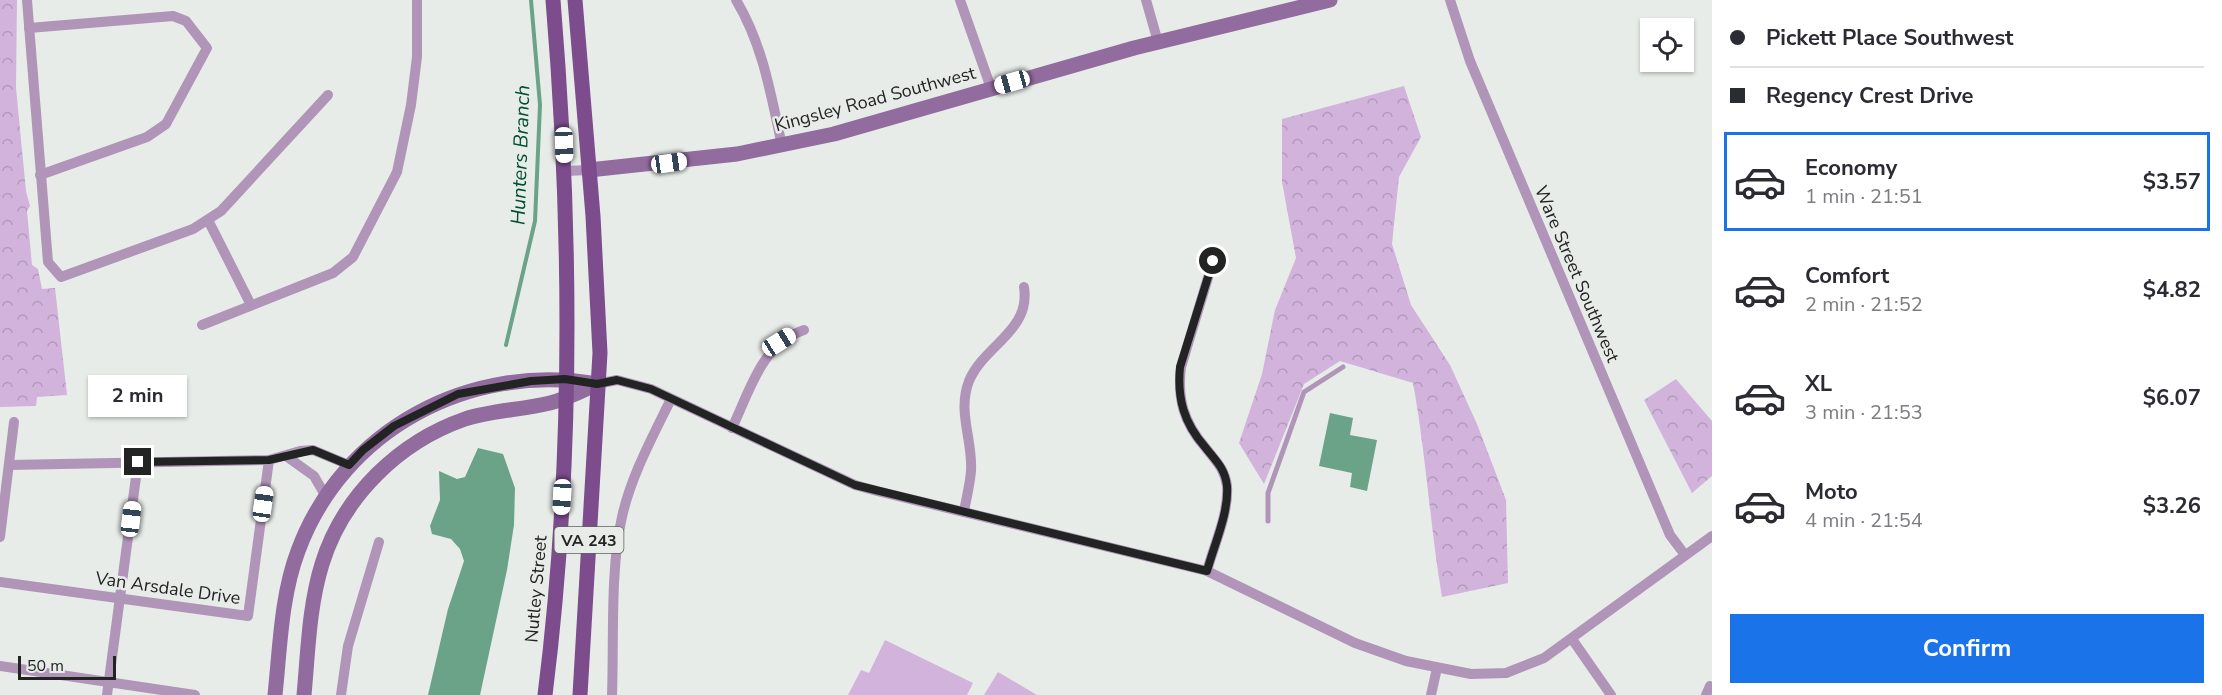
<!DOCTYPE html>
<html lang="en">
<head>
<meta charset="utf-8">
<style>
  :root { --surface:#fff; --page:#f2f2f3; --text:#2b2b33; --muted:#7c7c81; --line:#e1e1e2; --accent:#1a73e8 }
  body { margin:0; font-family:"Nunito Sans",sans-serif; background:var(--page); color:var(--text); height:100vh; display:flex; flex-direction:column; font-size:22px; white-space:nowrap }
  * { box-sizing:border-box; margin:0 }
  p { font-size:20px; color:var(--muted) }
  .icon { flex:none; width:33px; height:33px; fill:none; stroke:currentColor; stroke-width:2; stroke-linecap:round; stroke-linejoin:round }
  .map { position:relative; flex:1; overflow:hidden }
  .side { display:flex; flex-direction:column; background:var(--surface); width:510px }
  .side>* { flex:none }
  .top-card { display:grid; align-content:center; height:132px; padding:0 18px; background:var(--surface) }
  .controls { position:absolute; left:1640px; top:18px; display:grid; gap:12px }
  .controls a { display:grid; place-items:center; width:54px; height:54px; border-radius:0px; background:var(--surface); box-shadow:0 2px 4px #0004; font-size:30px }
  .scale { position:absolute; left:18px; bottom:15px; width:98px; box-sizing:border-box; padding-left:6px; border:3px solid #222423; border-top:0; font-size:16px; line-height:21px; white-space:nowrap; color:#222423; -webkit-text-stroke:4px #e8ece9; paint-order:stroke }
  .end { position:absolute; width:27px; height:27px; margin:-14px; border:8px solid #222423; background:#fff; box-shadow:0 0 0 3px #fff }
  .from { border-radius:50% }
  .bubble { position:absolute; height:42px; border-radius:0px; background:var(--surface); box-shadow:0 2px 4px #0004; font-size:20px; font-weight:700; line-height:42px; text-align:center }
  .car { position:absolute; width:18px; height:36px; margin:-18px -9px; border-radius:8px; box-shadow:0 0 4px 2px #0007; background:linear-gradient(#fff 24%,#345 0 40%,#fff 0 76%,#345 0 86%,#fff 0) }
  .top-card b { display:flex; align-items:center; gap:21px; height:57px; font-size:22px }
  .top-card b+b { border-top:2px solid var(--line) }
  .top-card i { width:15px; height:15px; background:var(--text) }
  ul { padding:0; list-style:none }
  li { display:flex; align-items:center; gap:18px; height:99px; margin:0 12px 9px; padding:0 6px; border:3px solid transparent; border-radius:0px }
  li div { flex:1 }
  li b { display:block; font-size:22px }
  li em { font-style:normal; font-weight:700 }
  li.active { border-color:var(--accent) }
  li>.icon { width:54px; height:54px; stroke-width:1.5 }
  .button { display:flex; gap:12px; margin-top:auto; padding:12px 18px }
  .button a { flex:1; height:69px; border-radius:0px; background:var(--accent); color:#fff; font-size:24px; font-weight:700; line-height:69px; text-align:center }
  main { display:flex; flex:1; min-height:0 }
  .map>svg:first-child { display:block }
</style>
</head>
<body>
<main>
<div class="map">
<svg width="1712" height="695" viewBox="0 0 1712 695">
  <defs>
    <pattern id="forest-crowns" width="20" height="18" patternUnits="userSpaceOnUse" patternTransform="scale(1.5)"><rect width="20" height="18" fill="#d1b3dc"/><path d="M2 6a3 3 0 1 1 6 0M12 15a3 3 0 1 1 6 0" fill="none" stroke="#b39abc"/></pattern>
  </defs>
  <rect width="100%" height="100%" fill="#e8ece9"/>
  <g fill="#d1b3dc">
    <path d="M 885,640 L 973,683 L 967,695 L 848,695 L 861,670 L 869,673 Z"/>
    <path d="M 998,672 L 1037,695 L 984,695 Z"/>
  </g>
  <g fill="url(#forest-crowns)">
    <path d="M 0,0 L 17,0 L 16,88 L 26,191 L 30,206 L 27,211 L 32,265 L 38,269 L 42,289 L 55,288 L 67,395 L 37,397 L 36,406 L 0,407 Z"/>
    <path d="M 1404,86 L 1421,137 L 1399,177 L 1392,244 L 1411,305 L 1450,365 L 1477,424 L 1506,500 L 1508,583 L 1442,597 C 1430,526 1426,454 1413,383 L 1340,361 L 1304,384 L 1264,484 L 1239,443 L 1262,374 L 1275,310 L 1296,258 L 1282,182 L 1282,119 Z"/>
    <path d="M 1676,379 L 1712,421 L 1712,476 L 1692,493 L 1644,400 Z"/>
  </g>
  <g fill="#6aa387">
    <path d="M 1330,413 L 1353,418 L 1350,435 L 1377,440 L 1367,491 L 1350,487 L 1352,473 L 1319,466 Z"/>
    <path d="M 478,448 L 503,454 L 515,488 L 514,525 L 507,570 L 480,695 L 428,695 L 448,609 L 464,561 L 460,549 L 451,539 L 432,534 L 430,526 L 440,500 L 439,471 L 457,479 L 465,477 Z"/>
  </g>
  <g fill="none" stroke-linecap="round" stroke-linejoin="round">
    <path stroke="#6aa387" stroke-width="4" d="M 506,345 L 535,221 L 540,105 L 531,0"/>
    <path stroke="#b095b9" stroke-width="5" d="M 1268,521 L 1268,493 L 1304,392 L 1343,367"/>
    <g stroke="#b095b9" stroke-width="10">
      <path d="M 27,0 L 48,262 L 61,277 L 193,229 L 221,211 L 328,95"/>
      <path d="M 736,0 C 763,45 771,95 782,146"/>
      <path d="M 960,0 L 991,88"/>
      <path d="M 1146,0 L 1158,42"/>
      <path d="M 1450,0 L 1470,61 L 1670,535 L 1685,555"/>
      <path d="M 29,28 L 173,16 L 186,21 L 207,48 L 166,124 L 147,137 L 40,175"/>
      <path d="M 565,171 L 589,170"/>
      <path d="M 208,220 L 251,305"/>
      <path d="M 202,325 L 333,273 L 353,257 L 397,172 L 411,105 L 417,57 L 417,0"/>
      <path d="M 597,384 L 617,380 L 651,389 L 855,485 L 877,491 L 1207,571 L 1355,643 L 1406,661 L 1471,674 L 1506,673 L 1544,658 L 1712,536"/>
      <path d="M 732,428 C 750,391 761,344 804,330"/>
      <path d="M 286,456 L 314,476 L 325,495"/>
      <path d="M 9,465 L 269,460 L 300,451 L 313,450 L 349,465"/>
      <path d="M 964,512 C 966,499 970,485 971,471 C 973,440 957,412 969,381 C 984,345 1031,331 1024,287"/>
      <path d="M 0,537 L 14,422"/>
      <path d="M 1207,571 C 1214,545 1229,513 1227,486 C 1225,469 1215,460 1205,447 C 1184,423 1177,399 1181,367 L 1213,261"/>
      <path d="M 0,582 L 248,616 L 269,460"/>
      <path d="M 1572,639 L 1611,695"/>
      <path d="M 0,666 L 195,695"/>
      <path d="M 107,695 L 138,462"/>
      <path d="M 341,695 L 348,646 L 379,542"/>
      <path d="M 612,695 C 614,641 610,569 622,517 C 631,476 653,436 671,399"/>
      <path d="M 1431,695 L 1437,668"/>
      <path d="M 1706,695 L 1710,686"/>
    </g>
    <g stroke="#926b9f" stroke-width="15">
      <path d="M 589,170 L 737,154 L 834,134 L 1134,48 L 1330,0"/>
      <path d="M 275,695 C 280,648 281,596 298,551 C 343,429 470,362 597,384"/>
      <path d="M 304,695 C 308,652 309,606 322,564 C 343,496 399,442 465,419 C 492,410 522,410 550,403 C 567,399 582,391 597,384"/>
    </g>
    <g stroke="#7c4c8c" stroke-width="15">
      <path d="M 575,0 L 593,216 L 600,353 L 580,695"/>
      <path d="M 545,695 C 574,465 572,230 553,0"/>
    </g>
  </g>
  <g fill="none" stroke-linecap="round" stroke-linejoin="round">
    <path stroke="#222423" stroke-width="8" d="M 138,462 L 269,460 L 313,450 L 349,465 L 363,450 L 394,426 L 458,394 L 531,381 L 565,379 L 597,384 L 617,380 L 651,389 L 855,485 L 1207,571 C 1214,545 1229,513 1227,486 C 1225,468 1215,460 1205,447 C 1184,423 1177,399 1180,367 L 1213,261"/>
  </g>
  <g text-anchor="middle" stroke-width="5" stroke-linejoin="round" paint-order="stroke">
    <rect fill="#e8ece9" stroke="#5d605e" stroke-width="1.5" x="554.5" y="527" width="69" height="26" rx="4.5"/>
    <g font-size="16" font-weight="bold" fill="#222423">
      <text x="589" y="546">VA 243</text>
    </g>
    <g font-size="18" fill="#222423" stroke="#e8ece9">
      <text transform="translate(875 99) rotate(-15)" y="6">Kingsley Road Southwest</text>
      <text transform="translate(1577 274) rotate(67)" y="6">Ware Street Southwest</text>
      <text transform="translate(168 588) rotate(8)" y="6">Van Arsdale Drive</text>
      <text transform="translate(536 589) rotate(-85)" y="6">Nutley Street</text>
    </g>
    <g font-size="20" font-style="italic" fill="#004e33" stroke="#e8ece9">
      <text transform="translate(520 155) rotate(-88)" y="7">Hunters Branch</text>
    </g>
  </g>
</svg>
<div class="controls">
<a><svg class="icon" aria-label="locate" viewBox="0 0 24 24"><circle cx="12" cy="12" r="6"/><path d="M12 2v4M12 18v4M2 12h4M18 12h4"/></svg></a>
</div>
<div class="scale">50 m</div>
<i class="end from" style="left:1213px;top:261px"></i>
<i class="end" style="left:138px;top:462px"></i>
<div class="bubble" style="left:88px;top:375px;width:99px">2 min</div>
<i class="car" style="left:1012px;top:82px;rotate:254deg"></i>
<i class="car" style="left:564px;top:145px;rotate:178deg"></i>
<i class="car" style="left:669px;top:163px;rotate:82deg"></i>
<i class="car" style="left:779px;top:342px;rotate:58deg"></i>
<i class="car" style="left:562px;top:497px;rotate:183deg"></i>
<i class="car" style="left:263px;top:504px;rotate:8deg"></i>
<i class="car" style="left:131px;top:519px;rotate:7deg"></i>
</div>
<section class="side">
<div class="top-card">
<b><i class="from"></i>Pickett Place Southwest</b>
<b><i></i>Regency Crest Drive</b>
</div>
<ul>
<li class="active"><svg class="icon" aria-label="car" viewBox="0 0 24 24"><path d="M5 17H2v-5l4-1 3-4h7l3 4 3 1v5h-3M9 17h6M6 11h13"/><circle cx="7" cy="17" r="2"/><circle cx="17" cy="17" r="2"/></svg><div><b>Economy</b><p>1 min · 21:51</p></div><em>$3.57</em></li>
<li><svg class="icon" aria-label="car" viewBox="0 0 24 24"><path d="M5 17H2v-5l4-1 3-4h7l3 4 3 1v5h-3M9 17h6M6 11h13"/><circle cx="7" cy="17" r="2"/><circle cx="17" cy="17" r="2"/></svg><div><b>Comfort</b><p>2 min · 21:52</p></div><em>$4.82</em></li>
<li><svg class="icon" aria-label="car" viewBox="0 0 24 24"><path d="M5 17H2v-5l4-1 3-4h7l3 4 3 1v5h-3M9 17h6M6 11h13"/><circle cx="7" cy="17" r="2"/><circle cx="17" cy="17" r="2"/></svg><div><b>XL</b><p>3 min · 21:53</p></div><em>$6.07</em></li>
<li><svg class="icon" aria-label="car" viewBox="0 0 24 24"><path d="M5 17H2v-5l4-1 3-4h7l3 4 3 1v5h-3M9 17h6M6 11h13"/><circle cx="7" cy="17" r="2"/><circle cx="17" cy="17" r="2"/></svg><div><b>Moto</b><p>4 min · 21:54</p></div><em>$3.26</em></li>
</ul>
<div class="button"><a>Confirm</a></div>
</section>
</main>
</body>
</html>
